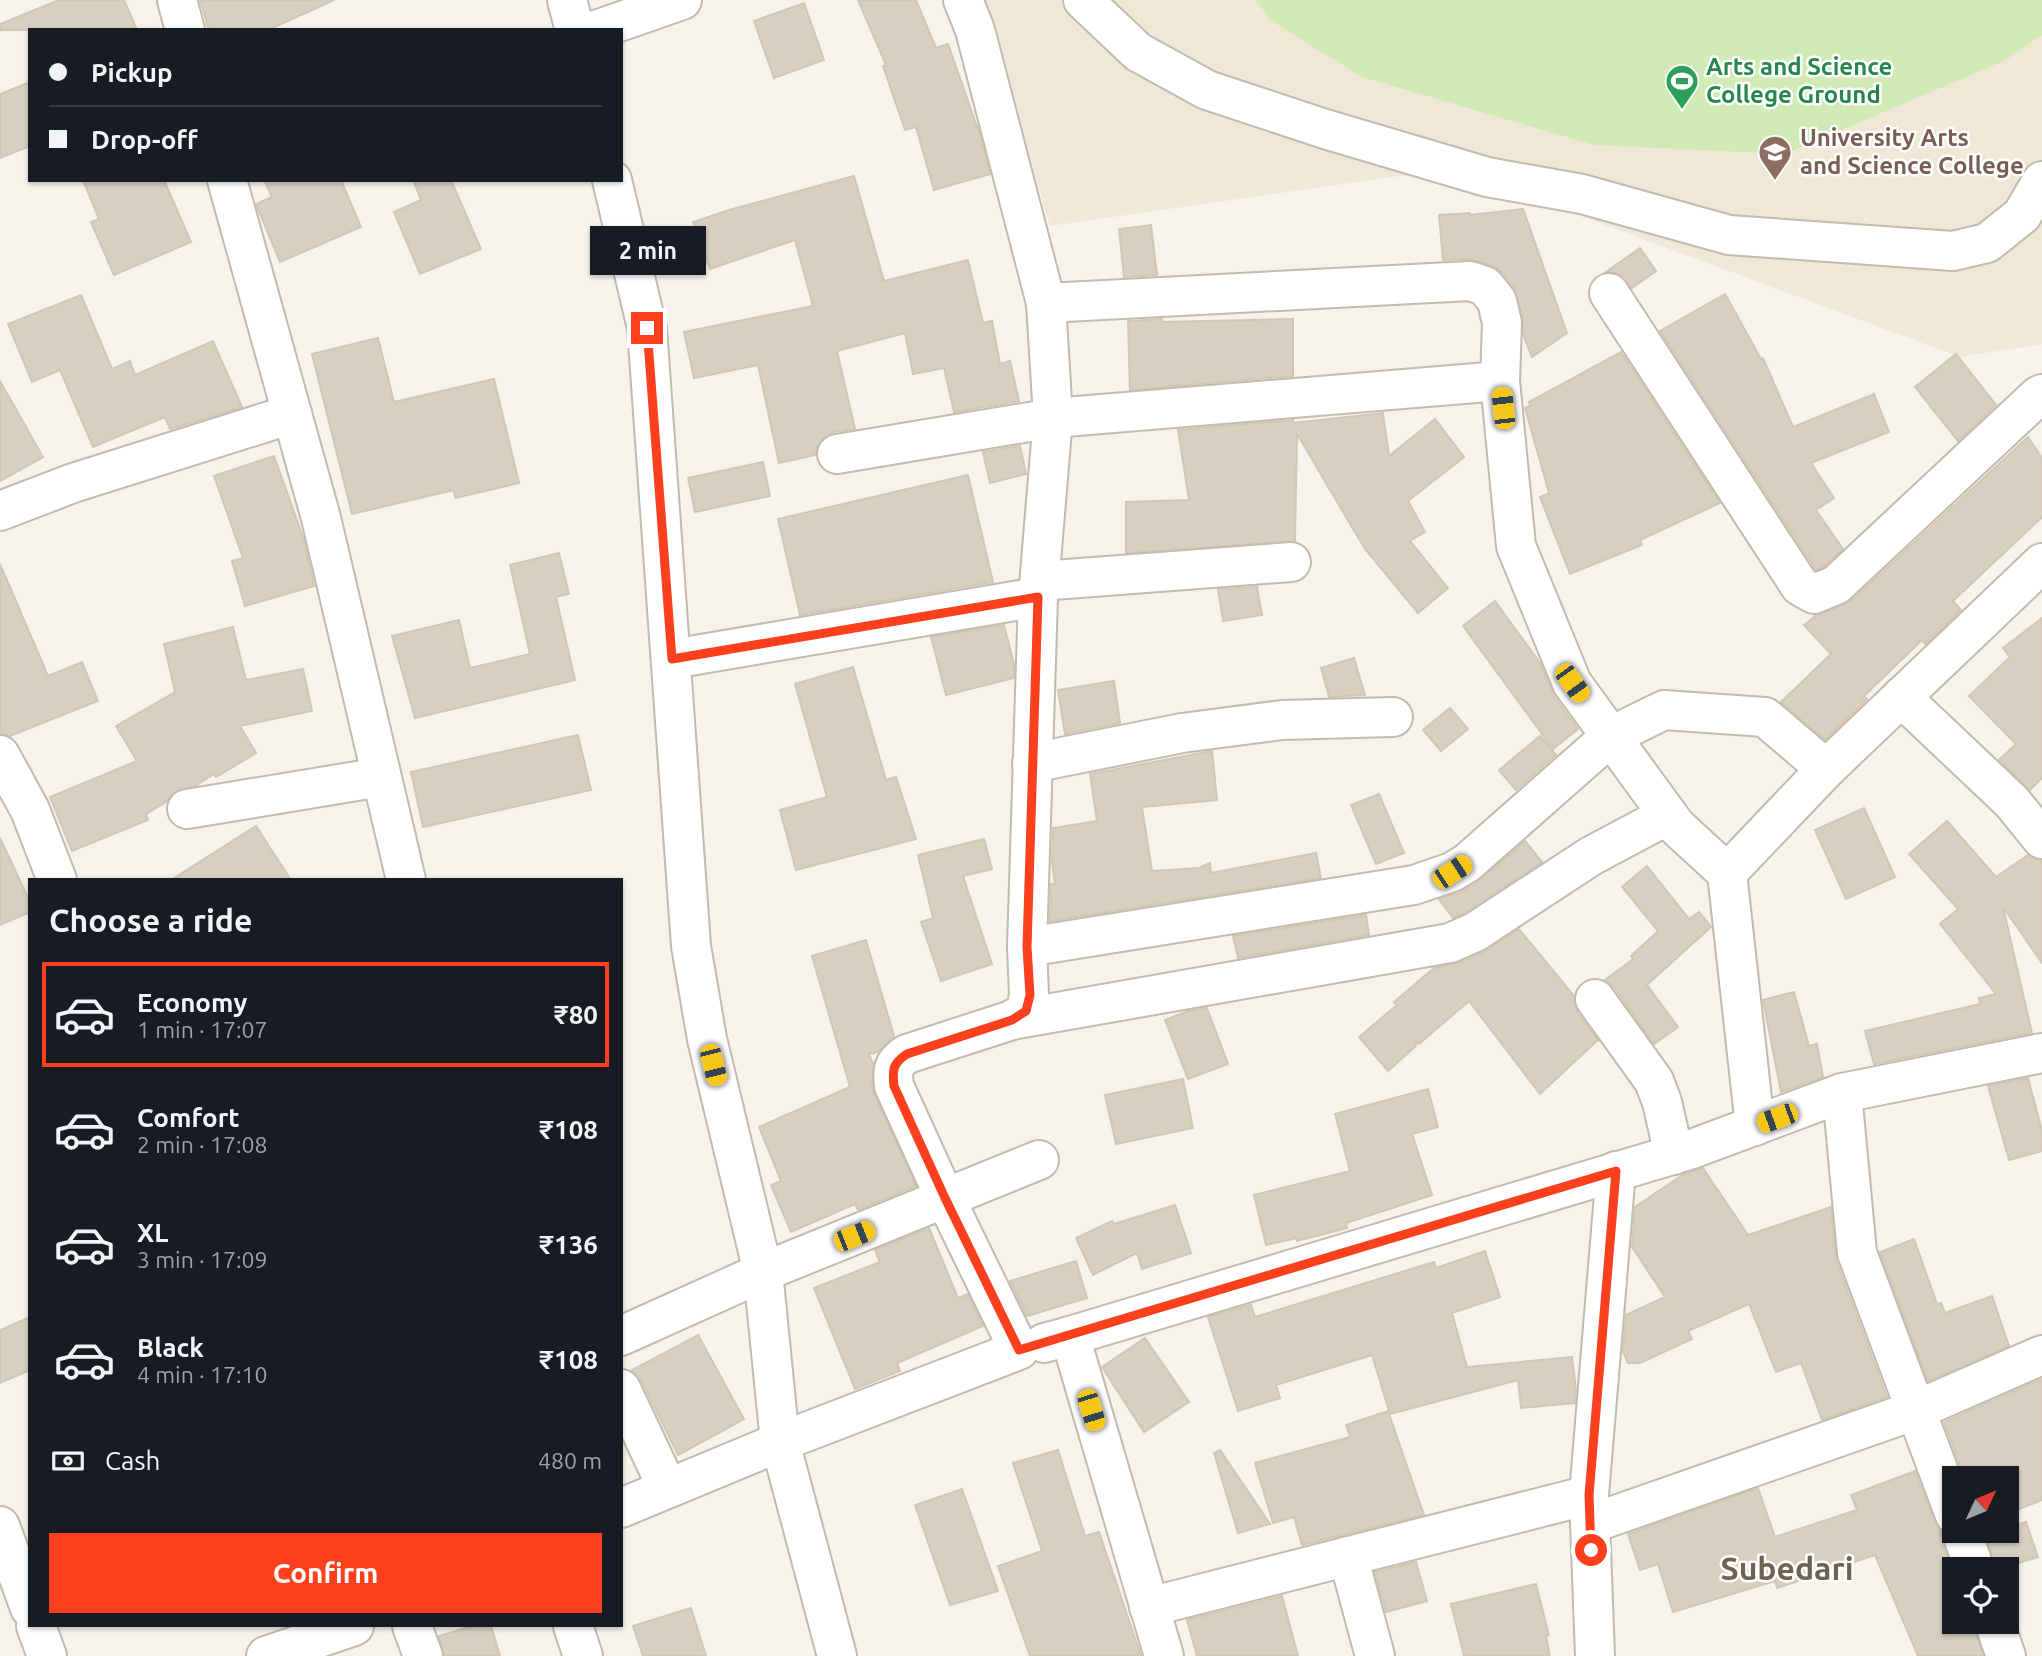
<!DOCTYPE html>
<html lang="en">
<head>
<meta charset="utf-8">
<style>
  :root { --surface:#171b24; --page:#242831; --text:#f1f3f6; --muted:#9ea1a6; --line:#363941; --accent:#fc3f1d }
  body { margin:0; font-family:Ubuntu,sans-serif; background:var(--page); color:var(--text); height:100vh; display:flex; flex-direction:column; font-size:26px; white-space:nowrap }
  * { box-sizing:border-box; margin:0 }
  p { font-size:23px; color:var(--muted) }
  .icon { flex:none; width:38px; height:38px; fill:none; stroke:currentColor; stroke-width:2; stroke-linecap:round; stroke-linejoin:round }
  .map { position:relative; flex:1; overflow:hidden }
  .drawer { position:absolute; left:28px; top:878px; width:595px; height:749px; display:flex; flex-direction:column; background:var(--surface); border-radius:0px; box-shadow:0 2px 5px #0004 }
  .drawer>* { flex:none }
  .hud { position:absolute; left:28px; top:28px; width:595px; height:154px; border-radius:0px; box-shadow:0 2px 5px #0004; display:grid; align-content:center; height:154px; padding:0 21px; background:var(--surface) }
  .needle { width:46px; rotate:46deg }
  .fabs { position:absolute; left:1942px; top:1466px; display:grid; gap:14px }
  .fabs a { display:grid; place-items:center; width:77px; height:77px; border-radius:0px; background:var(--surface); box-shadow:0 2px 5px #0004; font-size:35px }
  .end { position:absolute; width:32px; height:32px; margin:-16px; border:9px solid #fc3f1d; background:#fff; box-shadow:0 0 0 4px #fff }
  .from { border-radius:50% }
  .bubble { position:absolute; height:49px; border-radius:0px; background:var(--surface); box-shadow:0 2px 5px #0004; font-size:23px; font-weight:700; line-height:49px; text-align:center }
  .car { position:absolute; width:21px; height:42px; margin:-21px -10px; border-radius:9px; box-shadow:0 0 5px 2px #0007; background:linear-gradient(#f5c518 24%,#345 0 40%,#f5c518 0 76%,#345 0 86%,#f5c518 0) }
  .hud b { display:flex; align-items:center; gap:24px; height:66px; font-size:26px }
  .hud b+b { border-top:2px solid var(--line) }
  .hud i { width:18px; height:18px; background:var(--text) }
  ul { padding:0; list-style:none }
  li { display:flex; align-items:center; gap:21px; height:105px; margin:0 14px 10px; padding:0 7px; border:4px solid transparent; border-radius:0px }
  li div { flex:1 }
  li b { display:block; font-size:26px }
  li em { font-style:normal; font-weight:700 }
  li.current { border-color:var(--accent) }
  li>.icon { width:63px; height:63px; stroke-width:1.5 }
  h2 { padding:0 21px; font-size:32px; line-height:84px }
  .pay { display:flex; align-items:center; gap:18px; height:77px; padding:0 21px; font-size:26px }
  .pay p { margin-inline-start:auto }
  .cta { display:flex; gap:14px; margin-top:auto; padding:14px 21px }
  .cta a { flex:1; height:80px; border-radius:0px; background:var(--accent); color:#fff; font-size:28px; font-weight:700; line-height:80px; text-align:center }
  .map>svg:first-child { display:block }
</style>
</head>
<body>
<div class="map">
<svg width="2042" height="1656" viewBox="0 0 2042 1656">
  <rect width="100%" height="100%" fill="#f6f3ec"/>
  <path fill="#efe8d6" d="M 971,0 L 2042,0 L 2042,344 L 1960,357 L 1527,196 L 1477,165 L 1050,226 L 1001,60 Z"/>
  <path fill="#d2eab5" d="M 1256,0 L 2042,0 L 2042,35 L 2006,60 L 1785,154 L 1594,145 L 1362,77 L 1270,20 Z"/>
  <g fill="#d8cfc1" stroke="#d3c7b4" stroke-width="2">
    <path d="M 59,0 L 124,0 L 137,30 L 0,30 L 0,24 Z"/>
    <path d="M 200,0 L 334,0 L 268,30 L 209,30 Z"/>
    <path d="M 858,0 L 916,0 L 936,48 L 948,44 L 980,135 L 990,174 L 934,190 L 916,127 L 905,130 L 883,66 L 886,65 Z"/>
    <path d="M 804,3 L 824,60 L 774,78 L 754,21 Z"/>
    <path d="M 30,82 L 30,146 L 0,158 L 0,94 Z"/>
    <path d="M 854,176 L 884,281 L 968,260 L 983,323 L 992,321 L 1000,364 L 1010,361 L 1019,401 L 954,412 L 944,368 L 913,374 L 905,333 L 837,351 L 855,429 L 833,432 L 824,437 L 817,446 L 816,455 L 779,463 L 758,365 L 694,378 L 684,332 L 813,306 L 795,240 L 710,269 L 693,222 L 729,210 Z"/>
    <path d="M 83,180 L 164,180 L 191,242 L 114,275 L 91,222 L 99,219 Z"/>
    <path d="M 264,180 L 341,180 L 361,227 L 280,262 L 256,204 L 272,197 Z"/>
    <path d="M 413,180 L 451,180 L 481,249 L 420,274 L 394,212 L 421,200 Z"/>
    <path d="M 1523,209 L 1567,333 L 1532,357 L 1523,334 L 1523,318 L 1514,287 L 1502,272 L 1492,265 L 1469,259 L 1443,260 L 1439,215 L 1470,213 L 1470,215 Z"/>
    <path d="M 1151,225 L 1157,275 L 1124,277 L 1119,229 Z"/>
    <path d="M 1640,248 L 1656,271 L 1632,288 L 1619,274 L 1606,272 Z"/>
    <path d="M 1725,294 L 1761,359 L 1763,358 L 1793,427 L 1874,394 L 1889,432 L 1811,463 L 1834,498 L 1816,510 L 1843,549 L 1824,566 L 1816,570 L 1660,331 Z"/>
    <path d="M 81,295 L 112,369 L 130,361 L 135,375 L 213,341 L 242,407 L 170,429 L 165,417 L 93,447 L 60,370 L 32,382 L 8,324 Z"/>
    <path d="M 1162,319 L 1162,322 L 1293,319 L 1293,376 L 1130,390 L 1128,321 Z"/>
    <path d="M 378,338 L 394,402 L 494,379 L 519,483 L 455,498 L 454,490 L 352,514 L 312,354 Z"/>
    <path d="M 1621,352 L 1720,503 L 1640,540 L 1642,545 L 1570,574 L 1540,497 L 1549,493 L 1525,408 L 1530,406 L 1529,402 Z"/>
    <path d="M 1956,354 L 1996,405 L 1958,441 L 1915,387 Z"/>
    <path d="M 0,381 L 43,457 L 0,481 Z"/>
    <path d="M 1383,413 L 1389,456 L 1435,419 L 1464,457 L 1408,501 L 1425,532 L 1410,541 L 1448,588 L 1418,613 L 1365,549 L 1297,434 L 1295,541 L 1126,553 L 1126,502 L 1189,500 L 1178,430 L 1293,420 L 1293,423 Z"/>
    <path d="M 2028,437 L 2042,458 L 2042,517 L 1953,601 L 1961,610 L 1925,644 L 1922,640 L 1864,696 L 1867,699 L 1825,740 L 1781,702 L 1831,654 L 1804,625 L 1815,616 L 1851,601 Z"/>
    <path d="M 1020,446 L 1026,474 L 990,483 L 983,452 Z"/>
    <path d="M 274,456 L 304,540 L 314,586 L 245,606 L 232,561 L 243,558 L 214,476 Z"/>
    <path d="M 763,462 L 770,496 L 695,512 L 688,478 Z"/>
    <path d="M 968,475 L 993,582 L 800,615 L 778,519 Z"/>
    <path d="M 559,553 L 569,594 L 556,597 L 575,680 L 415,718 L 392,636 L 459,620 L 470,668 L 530,654 L 510,565 Z"/>
    <path d="M 0,564 L 48,676 L 82,662 L 98,701 L 10,736 L 0,733 Z"/>
    <path d="M 1257,587 L 1262,615 L 1223,621 L 1218,589 Z"/>
    <path d="M 1495,601 L 1540,663 L 1554,696 L 1578,729 L 1553,749 L 1463,626 Z"/>
    <path d="M 2042,618 L 2042,778 L 2030,790 L 1999,760 L 2016,744 L 1969,696 L 2010,657 L 2003,648 Z"/>
    <path d="M 1004,625 L 1014,664 L 1014,678 L 946,695 L 931,637 Z"/>
    <path d="M 233,627 L 246,680 L 303,669 L 312,711 L 240,726 L 256,753 L 216,777 L 214,774 L 195,786 L 174,792 L 166,802 L 146,814 L 148,820 L 72,851 L 50,797 L 137,761 L 116,726 L 175,692 L 164,644 Z"/>
    <path d="M 1354,658 L 1365,695 L 1329,697 L 1321,668 Z"/>
    <path d="M 853,667 L 886,780 L 896,777 L 916,839 L 796,870 L 780,810 L 827,797 L 795,684 Z"/>
    <path d="M 1114,681 L 1120,723 L 1065,734 L 1058,690 Z"/>
    <path d="M 1450,708 L 1468,729 L 1441,751 L 1423,730 Z"/>
    <path d="M 578,735 L 591,790 L 423,827 L 411,772 Z"/>
    <path d="M 1540,736 L 1556,755 L 1516,790 L 1499,770 Z"/>
    <path d="M 1212,751 L 1217,800 L 1142,807 L 1152,871 L 1199,868 L 1210,863 L 1211,873 L 1316,853 L 1321,878 L 1050,921 L 1051,884 L 1055,884 L 1052,862 L 1053,828 L 1097,821 L 1090,774 Z"/>
    <path d="M 1379,794 L 1404,853 L 1376,864 L 1351,805 Z"/>
    <path d="M 1864,808 L 1895,877 L 1846,899 L 1815,830 Z"/>
    <path d="M 1947,821 L 1996,877 L 2028,855 L 2034,859 L 2042,860 L 2042,963 L 2003,907 L 2032,1033 L 1874,1064 L 1865,1031 L 1980,1004 L 1979,998 L 1996,994 L 1940,924 L 1958,909 L 1909,854 Z"/>
    <path d="M 256,826 L 291,880 L 171,880 Z"/>
    <path d="M 0,838 L 30,902 L 30,912 L 0,925 Z"/>
    <path d="M 984,839 L 992,869 L 963,876 L 992,964 L 941,981 L 921,922 L 933,918 L 918,855 Z"/>
    <path d="M 1525,841 L 1542,862 L 1465,913 L 1453,918 L 1439,899 L 1459,893 L 1478,882 Z"/>
    <path d="M 1647,866 L 1689,919 L 1699,912 L 1711,927 L 1647,985 L 1678,1027 L 1654,1044 L 1613,986 L 1605,980 L 1633,959 L 1631,956 L 1658,931 L 1622,887 Z"/>
    <path d="M 1366,915 L 1369,935 L 1238,958 L 1233,936 Z"/>
    <path d="M 1519,929 L 1574,996 L 1577,1012 L 1598,1040 L 1540,1094 L 1469,1001 L 1419,1044 L 1415,1041 L 1416,1046 L 1388,1071 L 1359,1037 L 1397,1005 L 1394,1002 L 1434,968 L 1459,963 L 1484,952 Z"/>
    <path d="M 866,940 L 894,1036 L 878,1052 L 869,1054 L 873,1064 L 872,1089 L 916,1186 L 858,1210 L 855,1204 L 791,1232 L 771,1185 L 781,1181 L 759,1127 L 850,1087 L 812,956 Z"/>
    <path d="M 1794,992 L 1809,1046 L 1817,1044 L 1823,1077 L 1781,1092 L 1763,1000 Z"/>
    <path d="M 1207,1008 L 1228,1064 L 1188,1079 L 1165,1020 L 1188,1011 Z"/>
    <path d="M 2028,1078 L 2042,1131 L 2042,1151 L 2009,1160 L 1988,1086 Z"/>
    <path d="M 1183,1079 L 1193,1128 L 1116,1144 L 1105,1095 Z"/>
    <path d="M 1428,1089 L 1438,1127 L 1412,1134 L 1432,1195 L 1346,1223 L 1347,1228 L 1297,1241 L 1297,1238 L 1266,1245 L 1254,1195 L 1350,1171 L 1335,1114 Z"/>
    <path d="M 1703,1168 L 1748,1235 L 1831,1207 L 1836,1260 L 1887,1397 L 1822,1420 L 1801,1363 L 1776,1372 L 1749,1304 L 1688,1331 L 1692,1339 L 1640,1363 L 1628,1363 L 1623,1352 L 1626,1315 L 1665,1297 L 1632,1247 L 1635,1207 L 1684,1174 Z"/>
    <path d="M 1175,1205 L 1191,1253 L 1142,1269 L 1137,1253 L 1093,1275 L 1076,1238 L 1112,1221 L 1114,1224 Z"/>
    <path d="M 929,1228 L 958,1298 L 968,1294 L 983,1326 L 897,1363 L 900,1371 L 855,1389 L 814,1288 L 880,1262 L 875,1250 Z"/>
    <path d="M 1914,1239 L 1937,1304 L 1941,1303 L 1945,1313 L 1992,1296 L 2009,1346 L 1928,1381 L 1880,1252 Z"/>
    <path d="M 1485,1251 L 1500,1297 L 1452,1313 L 1467,1367 L 1572,1357 L 1576,1390 L 1575,1403 L 1521,1408 L 1518,1380 L 1390,1414 L 1372,1355 L 1276,1385 L 1280,1398 L 1238,1411 L 1208,1317 L 1251,1305 L 1255,1317 L 1434,1262 L 1436,1268 Z"/>
    <path d="M 1076,1261 L 1087,1298 L 1027,1316 L 1010,1281 Z"/>
    <path d="M 30,1317 L 30,1370 L 0,1383 L 0,1330 Z"/>
    <path d="M 698,1335 L 744,1419 L 678,1455 L 641,1380 L 632,1370 Z"/>
    <path d="M 1145,1338 L 1189,1402 L 1144,1432 L 1102,1367 Z"/>
    <path d="M 2042,1379 L 2042,1500 L 2007,1514 L 2007,1479 L 1965,1479 L 1944,1422 Z"/>
    <path d="M 1388,1411 L 1424,1515 L 1302,1545 L 1294,1517 L 1273,1523 L 1255,1463 L 1350,1437 L 1346,1425 Z"/>
    <path d="M 1058,1450 L 1085,1536 L 1099,1532 L 1141,1656 L 1030,1656 L 998,1566 L 1042,1551 L 1013,1463 Z"/>
    <path d="M 1220,1450 L 1270,1524 L 1238,1533 L 1214,1453 Z"/>
    <path d="M 1915,1471 L 1935,1523 L 1940,1530 L 1940,1538 L 1955,1578 L 1955,1622 L 1973,1622 L 1983,1656 L 1918,1656 L 1875,1555 L 1777,1588 L 1775,1581 L 1673,1612 L 1658,1564 L 1640,1570 L 1628,1534 L 1758,1488 L 1775,1537 L 1857,1510 L 1851,1495 Z"/>
    <path d="M 962,1489 L 998,1591 L 950,1605 L 915,1505 Z"/>
    <path d="M 2026,1522 L 2038,1557 L 1996,1570 L 1986,1535 L 1998,1531 L 2007,1531 L 2007,1528 Z"/>
    <path d="M 1416,1562 L 1427,1601 L 1386,1612 L 1375,1572 Z"/>
    <path d="M 1536,1584 L 1549,1635 L 1546,1636 L 1550,1656 L 1464,1656 L 1451,1604 Z"/>
    <path d="M 1282,1596 L 1298,1656 L 1197,1656 L 1187,1620 Z"/>
    <path d="M 691,1608 L 706,1656 L 643,1656 L 633,1626 Z"/>
    <path d="M 472,1626 L 491,1626 L 500,1656 L 444,1656 L 439,1636 Z"/>
  </g>
  <g fill="none" stroke-linecap="round" stroke-linejoin="round">
    <defs>
      <g id="minor">
        <path d="M 177,0 L 185,30"/>
        <path d="M 567,0 L 575,30"/>
        <path d="M 1083,0 L 1138,52 L 1207,90 L 1325,129 L 1487,177 L 1582,194 L 1729,235 L 1953,251 L 1987,243 L 2022,215 L 2042,181"/>
        <path d="M 596,30 L 682,0"/>
        <path d="M 227,180 L 321,518 L 406,880"/>
        <path d="M 612,180 L 647,328 L 691,946 L 707,1039 L 763,1272 L 780,1442 L 837,1656"/>
        <path d="M 1609,293 L 1800,586 L 1814,594 L 1836,585 L 2038,396 L 2042,394"/>
        <path d="M 1046,303 L 1470,281 L 1485,286 L 1497,301 L 1502,323 L 1500,381 L 1516,546 L 1572,683 L 1676,826 L 1727,873 L 1755,1126"/>
        <path d="M 837,454 L 1053,418 L 1500,381"/>
        <path d="M 0,511 L 73,483 L 292,414"/>
        <path d="M 1040,581 L 1291,562"/>
        <path d="M 672,659 L 1038,597"/>
        <path d="M 1901,697 L 2012,802 L 2042,839"/>
        <path d="M 0,755 L 30,810 L 57,880"/>
        <path d="M 1032,763 L 1182,733 L 1282,720 L 1393,717"/>
        <path d="M 187,809 L 381,777"/>
        <path d="M 1727,873 L 1826,769 L 2042,563"/>
        <path d="M 1027,947 L 1414,885 L 1452,872 L 1467,863 L 1611,736 L 1664,710 L 1765,717 L 1826,769"/>
        <path d="M 1595,999 L 1654,1081 L 1662,1102 L 1674,1155"/>
        <path d="M 1012,1020 L 1450,943 L 1475,932 L 1591,856 L 1668,815"/>
        <path d="M 1842,1093 L 2042,1053"/>
        <path d="M 621,1336 L 763,1272 L 1039,1160"/>
        <path d="M 1070,1336 L 1692,1149 L 1842,1093 L 1857,1253 L 1955,1515"/>
        <path d="M 1044,1343 L 1070,1336 L 1164,1656"/>
        <path d="M 621,1389 L 667,1487"/>
        <path d="M 621,1508 L 780,1442 L 1019,1350 L 945,1198 L 894,1086 C 892,1070 893,1063 907,1054 L 1012,1020 L 1026,1011 L 1029,995 L 1027,947 L 1038,597 L 1053,418 L 1046,303 L 975,30 L 963,0"/>
        <path d="M 1590,1524 L 1916,1410 L 2042,1355"/>
        <path d="M 0,1526 L 30,1608"/>
        <path d="M 1961,1531 L 1975,1570"/>
        <path d="M 1348,1556 L 1375,1656"/>
        <path d="M 1149,1607 L 1589,1495"/>
        <path d="M 1994,1622 L 2006,1656"/>
        <path d="M 36,1626 L 47,1656"/>
        <path d="M 412,1626 L 423,1656"/>
        <path d="M 573,1626 L 583,1656"/>
        <path d="M 266,1656 L 354,1626"/>
        <path d="M 1595,1656 L 1589,1495 L 1616,1171"/>
      </g>
    </defs>
    <use href="#minor" stroke="#c2bbae" stroke-width="42"/>
    <use href="#minor" stroke="#fff" stroke-width="38"/>
  </g>
  <g fill="none" stroke-linecap="round" stroke-linejoin="round">
    <path stroke="#fc3f1d" stroke-width="9" d="M 647,328 L 672,659 L 1038,597 L 1027,947 L 1030,995 L 1026,1011 L 1012,1020 L 907,1054 C 893,1063 892,1070 894,1086 L 945,1198 L 1019,1350 L 1616,1171 L 1589,1495 L 1591,1550"/>
  </g>
  <defs>
    <symbol id="stadium-pin" viewBox="-11 -11 22 30"><path d="M0 17L-7.5 6A9.5 9.5 0 1 1 7.5 6Z" fill="#2e9e5b" stroke="#fff"/><path d="M0-5a6.5 5 0 1 0 0 10a6.5 5 0 1 0 0-10ZM-3.5-1.8h7v3.6h-7Z" fill="#fff"/></symbol>
    <symbol id="university-pin" viewBox="-11 -11 22 30"><path d="M0 17L-7.5 6A9.5 9.5 0 1 1 7.5 6Z" fill="#8d6e63" stroke="#fff"/><path d="M0-5L7-2L0 1L-7-2ZM-4 1L0 2.5L4 1V4Q0 6-4 4Z" fill="#fff"/></symbol>
  </defs>
  <g fill-rule="evenodd">
    <use href="#stadium-pin" x="1663" y="62" width="38" height="52"/>
    <use href="#university-pin" x="1756" y="133" width="38" height="52"/>
  </g>
  <g text-anchor="middle" stroke-width="5" stroke-linejoin="round" paint-order="stroke">
    <g font-size="24" font-weight="bold" fill="#27864d" stroke="#fff" text-anchor="start">
      <text x="1706" y="75">Arts and Science<tspan x="1706" dy="28">College Ground</tspan></text>
    </g>
    <g font-size="24" font-weight="bold" fill="#785e54" stroke="#fff" text-anchor="start">
      <text x="1800" y="146">University Arts<tspan x="1800" dy="28">and Science College</tspan></text>
    </g>
    <g font-size="32" font-weight="bold" fill="#6e6250" stroke="#fff">
      <text x="1787" y="1580">Subedari</text>
    </g>
  </g>
</svg>
<div class="fabs">
<a><svg class="needle" viewBox="-14 -14 28 28"><path d="M0-13l5 13h-10z" fill="#e53935"/><path d="M0 13l5-13h-10z" fill="#9ea1a6"/></svg></a>
<a><svg class="icon" aria-label="locate" viewBox="0 0 24 24"><circle cx="12" cy="12" r="6"/><path d="M12 2v4M12 18v4M2 12h4M18 12h4"/></svg></a>
</div>
<i class="end from" style="left:1591px;top:1550px"></i>
<i class="end" style="left:647px;top:328px"></i>
<div class="bubble" style="left:590px;top:226px;width:116px">2 min</div>
<i class="car" style="left:1503px;top:408px;rotate:354deg"></i>
<i class="car" style="left:1572px;top:683px;rotate:144deg"></i>
<i class="car" style="left:1452px;top:872px;rotate:57deg"></i>
<i class="car" style="left:713px;top:1065px;rotate:166deg"></i>
<i class="car" style="left:1777px;top:1118px;rotate:250deg"></i>
<i class="car" style="left:854px;top:1236px;rotate:68deg"></i>
<i class="car" style="left:1091px;top:1410px;rotate:163deg"></i>
<div class="hud">
<b><i class="from"></i>Pickup</b>
<b><i></i>Drop-off</b>
</div>
<section class="drawer">
<h2>Choose a ride</h2>
<ul>
<li class="current"><svg class="icon" aria-label="car" viewBox="0 0 24 24"><path d="M5 17H2v-5l4-1 3-4h7l3 4 3 1v5h-3M9 17h6M6 11h13"/><circle cx="7" cy="17" r="2"/><circle cx="17" cy="17" r="2"/></svg><div><b>Economy</b><p>1 min · 17:07</p></div><em>₹80</em></li>
<li><svg class="icon" aria-label="car" viewBox="0 0 24 24"><path d="M5 17H2v-5l4-1 3-4h7l3 4 3 1v5h-3M9 17h6M6 11h13"/><circle cx="7" cy="17" r="2"/><circle cx="17" cy="17" r="2"/></svg><div><b>Comfort</b><p>2 min · 17:08</p></div><em>₹108</em></li>
<li><svg class="icon" aria-label="car" viewBox="0 0 24 24"><path d="M5 17H2v-5l4-1 3-4h7l3 4 3 1v5h-3M9 17h6M6 11h13"/><circle cx="7" cy="17" r="2"/><circle cx="17" cy="17" r="2"/></svg><div><b>XL</b><p>3 min · 17:09</p></div><em>₹136</em></li>
<li><svg class="icon" aria-label="car" viewBox="0 0 24 24"><path d="M5 17H2v-5l4-1 3-4h7l3 4 3 1v5h-3M9 17h6M6 11h13"/><circle cx="7" cy="17" r="2"/><circle cx="17" cy="17" r="2"/></svg><div><b>Black</b><p>4 min · 17:10</p></div><em>₹108</em></li>
</ul>
<div class="pay"><svg class="icon" aria-label="cash" viewBox="0 0 24 24"><path d="M3 7h18v10H3z"/><circle cx="12" cy="12" r="2"/></svg>Cash<p>480 m</p></div>
<div class="cta"><a>Confirm</a></div>
</section>
</div>
</body>
</html>
